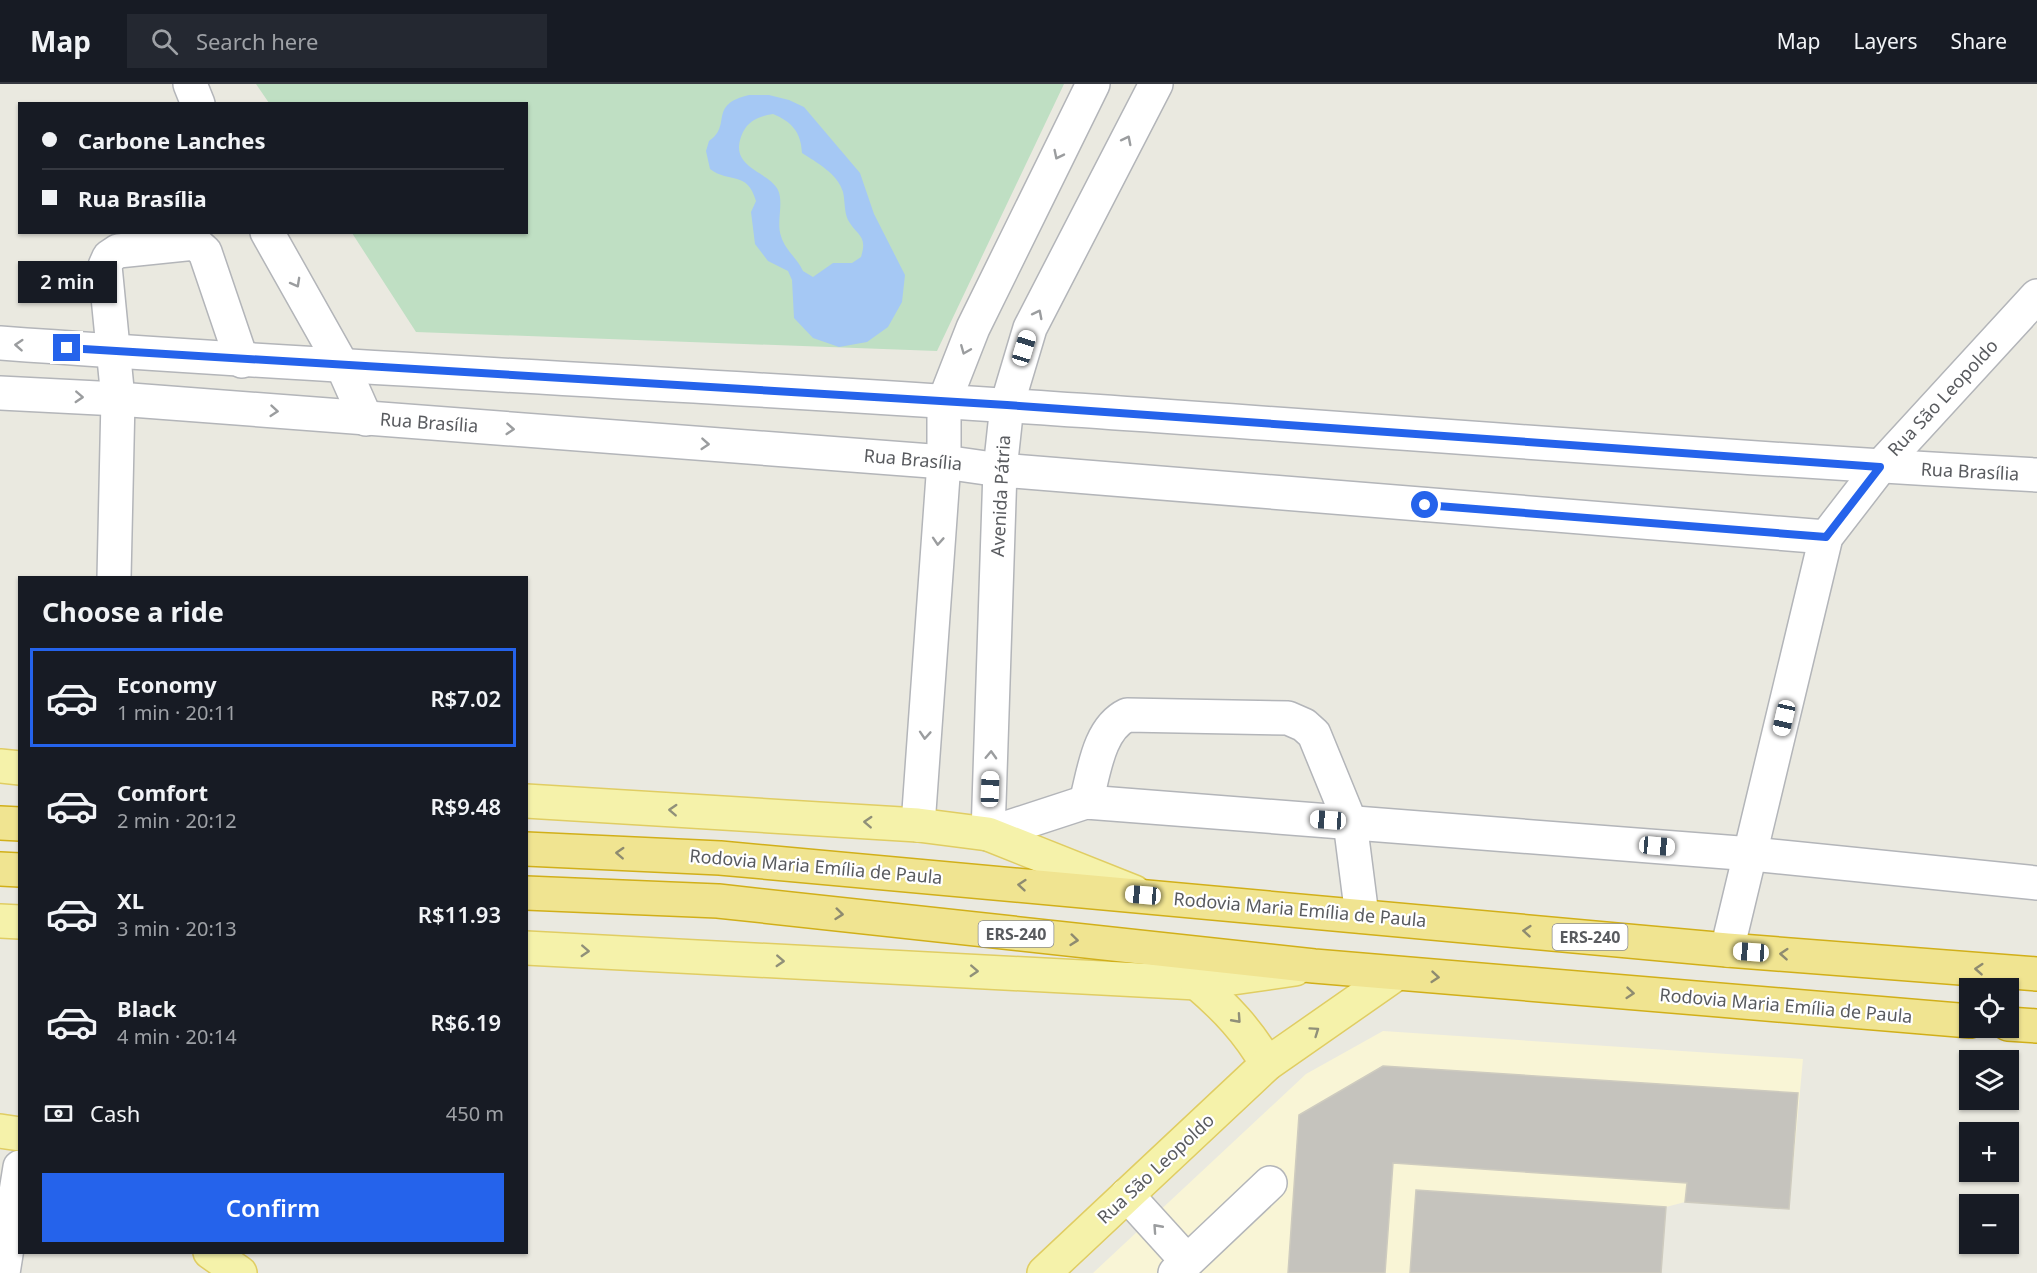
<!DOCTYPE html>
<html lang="en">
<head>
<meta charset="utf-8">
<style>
  :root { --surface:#171b24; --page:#242831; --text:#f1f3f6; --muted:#9ea1a6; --line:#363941; --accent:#2563eb }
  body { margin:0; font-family:"Noto Sans",sans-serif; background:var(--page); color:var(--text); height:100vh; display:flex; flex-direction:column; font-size:22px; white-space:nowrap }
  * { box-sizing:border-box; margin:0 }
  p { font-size:20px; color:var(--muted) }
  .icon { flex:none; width:33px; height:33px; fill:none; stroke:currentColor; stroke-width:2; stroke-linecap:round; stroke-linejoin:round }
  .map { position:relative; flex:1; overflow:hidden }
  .panel { position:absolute; left:18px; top:492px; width:510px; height:678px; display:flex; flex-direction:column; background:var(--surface); border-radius:0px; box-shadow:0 2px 4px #0004 }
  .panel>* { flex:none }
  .guide { position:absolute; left:18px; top:18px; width:510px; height:132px; border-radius:0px; box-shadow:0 2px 4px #0004; display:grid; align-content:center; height:132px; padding:0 24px; background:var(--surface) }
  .buttons { position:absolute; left:1959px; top:894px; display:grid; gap:12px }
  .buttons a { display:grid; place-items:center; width:60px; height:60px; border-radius:0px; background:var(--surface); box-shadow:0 2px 4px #0004; font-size:30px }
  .end { position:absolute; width:27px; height:27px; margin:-14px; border:8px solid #2563eb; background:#fff; box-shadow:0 0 0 3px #fff }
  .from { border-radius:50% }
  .bubble { position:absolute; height:42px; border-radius:0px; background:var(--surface); box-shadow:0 2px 4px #0004; font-size:20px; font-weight:600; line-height:42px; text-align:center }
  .car { position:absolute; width:18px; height:36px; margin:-18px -9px; border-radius:8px; box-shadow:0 0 4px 2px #0007; background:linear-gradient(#fff 24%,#345 0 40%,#fff 0 76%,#345 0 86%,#fff 0) }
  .guide b { display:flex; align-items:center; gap:21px; height:57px; font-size:22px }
  .guide b+b { border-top:2px solid var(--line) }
  .guide i { width:15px; height:15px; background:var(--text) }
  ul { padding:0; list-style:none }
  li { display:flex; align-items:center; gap:18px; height:99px; margin:0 12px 9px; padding:0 12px; border:3px solid transparent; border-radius:0px }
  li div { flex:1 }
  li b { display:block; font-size:22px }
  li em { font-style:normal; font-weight:600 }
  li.on { border-color:var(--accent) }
  li>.icon { width:54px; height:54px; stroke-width:1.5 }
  h2 { padding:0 24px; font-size:27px; line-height:72px }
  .pay { display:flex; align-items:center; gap:15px; height:66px; padding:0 24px; font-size:22px }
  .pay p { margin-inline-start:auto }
  .cta { display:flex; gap:12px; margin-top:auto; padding:12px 24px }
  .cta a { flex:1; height:69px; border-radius:0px; background:var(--accent); color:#fff; font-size:24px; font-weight:600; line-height:69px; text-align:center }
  header { display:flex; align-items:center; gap:36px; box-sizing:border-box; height:84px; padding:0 30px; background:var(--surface); border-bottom:2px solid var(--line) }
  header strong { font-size:28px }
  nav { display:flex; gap:33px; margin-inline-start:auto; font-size:21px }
  .search { width:420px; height:54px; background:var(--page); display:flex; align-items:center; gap:15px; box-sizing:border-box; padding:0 21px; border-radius:0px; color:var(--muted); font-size:22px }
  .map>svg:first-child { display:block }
</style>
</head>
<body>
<header>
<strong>Map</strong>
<div class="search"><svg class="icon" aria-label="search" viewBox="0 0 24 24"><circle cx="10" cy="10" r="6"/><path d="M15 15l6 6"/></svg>Search here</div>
<nav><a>Map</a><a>Layers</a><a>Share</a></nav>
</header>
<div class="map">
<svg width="2037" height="1189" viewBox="0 0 2037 1189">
  <rect width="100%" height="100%" fill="#eae9e0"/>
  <path fill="#f9f5d6" d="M 1383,947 L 1803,975 L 1789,1125 L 1685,1118 L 1666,1123 L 1661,1189 L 1093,1189 L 1306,990 Z"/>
  <path fill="#bfdfc3" d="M 256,0 L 1064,0 L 937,267 L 416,248 L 352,149 L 526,148 L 526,20 L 269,19 Z"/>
  <path fill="#a5c8f4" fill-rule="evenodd" d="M 749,11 L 769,11 L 789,16 L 804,23 L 860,89 L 874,130 L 905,191 L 902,218 L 888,243 L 867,258 L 839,263 L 813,254 L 794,234 L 792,196 L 788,187 L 768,177 L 755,160 L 751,128 L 756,117 C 747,86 730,100 710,85 L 706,67 L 709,57 C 733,41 707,21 749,11 ZM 773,30 C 792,38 801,48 802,69 C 816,78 838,90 843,108 C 845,116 844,128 848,136 C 857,152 868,151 861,173 L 852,179 L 833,179 L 813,193 L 803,187 C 797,174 785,166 781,152 C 776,138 784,119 778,106 C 768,86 726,84 743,48 C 749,36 760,32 773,30 Z"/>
  <g fill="#c5c3bd" stroke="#cecbbf" stroke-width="1.5">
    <path d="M 1383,982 L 1798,1009 L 1789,1125 L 1685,1118 L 1687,1099 L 1393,1079 L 1385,1189 L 1288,1189 L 1299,1031 Z"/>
    <path d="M 1416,1106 L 1666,1123 L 1661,1189 L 1410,1189 Z"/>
  </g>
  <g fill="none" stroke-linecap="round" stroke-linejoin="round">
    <defs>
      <g id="minor">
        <path d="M 190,0 L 198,20"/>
        <path d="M 1156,0 L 1030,244 L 1007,321 L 1000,386 L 988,750 L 1086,718 L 1752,770 L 2037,799"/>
        <path d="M 267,148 L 343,283 L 366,335"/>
        <path d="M 0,259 C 338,284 676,299 1014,322 C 1355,344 1696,373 2037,391"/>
        <path d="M 0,309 L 118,315 L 944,378 L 1000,386 L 1826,453"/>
        <path d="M 114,494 L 118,315 L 105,182 L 109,173 L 118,167 L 195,159 L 205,168 L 242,277"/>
        <path d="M 1086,718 C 1094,689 1098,645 1127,631 L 1288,634 L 1304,641 L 1314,650 L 1350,738 L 1362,832"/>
        <path d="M 918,741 L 944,378 L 944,318 L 973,244 L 1093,0"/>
        <path d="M 1727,866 L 1826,453 L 1880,383 L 2037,212"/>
        <path d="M 1127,1111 L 1187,1177"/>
        <path d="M 3,1189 L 20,1083"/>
        <path d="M 1175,1189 L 1270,1099"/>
      </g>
      <g id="major">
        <path d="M 0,682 L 20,684"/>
        <path d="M 526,717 L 918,741 L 988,750 L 1134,808"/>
        <path d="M 0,837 L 20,838"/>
        <path d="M 526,864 L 1197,899 L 1295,885"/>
        <path d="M 1197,899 C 1226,924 1248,947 1267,980"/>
        <path d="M 0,1047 L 20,1050"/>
        <path d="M 210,1168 L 240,1189"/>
        <path d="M 1044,1189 L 1267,980 L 1396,890"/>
      </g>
      <g id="highway">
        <path d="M 0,739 L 20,740"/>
        <path d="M 526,765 L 720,774 L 1727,866 L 2037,890"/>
        <path d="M 0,785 L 20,786"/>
        <path d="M 526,809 L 718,817 L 1314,882 L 1970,937"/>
        <path d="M 2008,940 L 2037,942"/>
      </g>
    </defs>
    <use href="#minor" stroke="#b3b5b9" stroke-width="36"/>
    <use href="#major" stroke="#e0cd63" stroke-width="36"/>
    <use href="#highway" stroke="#d1af19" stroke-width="36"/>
    <use href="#minor" stroke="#fff" stroke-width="33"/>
    <use href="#major" stroke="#f5f2aa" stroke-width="33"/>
    <use href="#highway" stroke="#f0e491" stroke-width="33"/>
  </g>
  <defs><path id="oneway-chevron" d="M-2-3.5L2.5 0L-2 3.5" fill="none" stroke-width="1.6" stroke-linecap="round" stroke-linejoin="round" transform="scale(1.5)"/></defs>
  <g stroke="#9b9d9f">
    <use href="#oneway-chevron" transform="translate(1127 56) rotate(-63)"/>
    <use href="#oneway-chevron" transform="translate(1058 71) rotate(116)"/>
    <use href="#oneway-chevron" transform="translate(296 199) rotate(61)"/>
    <use href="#oneway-chevron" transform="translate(1038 230) rotate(-63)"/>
    <use href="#oneway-chevron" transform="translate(19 261) rotate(-176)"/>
    <use href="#oneway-chevron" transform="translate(965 266) rotate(112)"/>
    <use href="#oneway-chevron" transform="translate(79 313) rotate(3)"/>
    <use href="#oneway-chevron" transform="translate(274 327) rotate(5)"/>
    <use href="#oneway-chevron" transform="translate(510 345) rotate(4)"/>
    <use href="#oneway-chevron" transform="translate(705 360) rotate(4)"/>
    <use href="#oneway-chevron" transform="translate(938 457) rotate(94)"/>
    <use href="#oneway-chevron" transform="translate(925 651) rotate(94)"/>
    <use href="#oneway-chevron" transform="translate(991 671) rotate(-88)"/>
    <use href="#oneway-chevron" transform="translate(1157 1144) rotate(-132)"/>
  </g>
  <g stroke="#909079">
    <use href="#oneway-chevron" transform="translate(673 726) rotate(-177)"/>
    <use href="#oneway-chevron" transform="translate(868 738) rotate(-177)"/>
    <use href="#oneway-chevron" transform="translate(585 867) rotate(3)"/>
    <use href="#oneway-chevron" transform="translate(780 877) rotate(3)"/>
    <use href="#oneway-chevron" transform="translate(974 887) rotate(3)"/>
    <use href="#oneway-chevron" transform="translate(1237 935) rotate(48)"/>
    <use href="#oneway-chevron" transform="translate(1315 947) rotate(-35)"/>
  </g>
  <g stroke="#8e8b70">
    <use href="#oneway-chevron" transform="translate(620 769) rotate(-177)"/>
    <use href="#oneway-chevron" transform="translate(1022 801) rotate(-175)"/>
    <use href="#oneway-chevron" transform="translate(839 830) rotate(6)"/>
    <use href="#oneway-chevron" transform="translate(1527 847) rotate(-175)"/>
    <use href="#oneway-chevron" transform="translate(1074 856) rotate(6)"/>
    <use href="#oneway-chevron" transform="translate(1784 870) rotate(-176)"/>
    <use href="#oneway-chevron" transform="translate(1979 885) rotate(-176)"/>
    <use href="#oneway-chevron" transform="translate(1435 893) rotate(5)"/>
    <use href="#oneway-chevron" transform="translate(1630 909) rotate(5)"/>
  </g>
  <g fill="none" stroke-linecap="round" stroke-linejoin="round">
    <path stroke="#2563eb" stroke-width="8" d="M 67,264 L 1007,321 L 1880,383 L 1826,453 L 1425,421"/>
  </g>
  <g text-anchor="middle" stroke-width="4.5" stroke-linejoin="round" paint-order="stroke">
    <g fill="#fff" stroke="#8b8c8f" stroke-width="1.5">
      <rect x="978.5" y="837" width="75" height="26" rx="4.5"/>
      <rect x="1552.5" y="840" width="75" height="26" rx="4.5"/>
    </g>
    <g font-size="16" font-weight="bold" fill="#595b5f">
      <text x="1016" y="856">ERS-240</text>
      <text x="1590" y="859">ERS-240</text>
    </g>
    <g font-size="18" fill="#595b5f" stroke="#fff">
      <text transform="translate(1943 314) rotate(-47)" y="6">Rua São Leopoldo</text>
      <text transform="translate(429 339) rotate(4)" y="6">Rua Brasília</text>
      <text transform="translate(913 376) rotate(5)" y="6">Rua Brasília</text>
      <text transform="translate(1970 388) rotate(3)" y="6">Rua Brasília</text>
      <text transform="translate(1001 412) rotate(-87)" y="6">Avenida Pátria</text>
      <text transform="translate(816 783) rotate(5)" y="6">Rodovia Maria Emília de Paula</text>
      <text transform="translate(1300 826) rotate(5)" y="6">Rodovia Maria Emília de Paula</text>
      <text transform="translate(1786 922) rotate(5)" y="6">Rodovia Maria Emília de Paula</text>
      <text transform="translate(1156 1085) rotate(-43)" y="6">Rua São Leopoldo</text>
    </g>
  </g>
</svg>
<div class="buttons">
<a><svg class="icon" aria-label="locate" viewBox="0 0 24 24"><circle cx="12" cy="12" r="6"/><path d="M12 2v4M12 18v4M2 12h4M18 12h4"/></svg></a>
<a><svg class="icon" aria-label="layers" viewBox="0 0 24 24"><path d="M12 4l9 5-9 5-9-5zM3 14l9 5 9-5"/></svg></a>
<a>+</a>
<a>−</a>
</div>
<i class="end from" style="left:1425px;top:421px"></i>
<i class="end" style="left:67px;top:264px"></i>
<div class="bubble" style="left:18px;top:177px;width:99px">2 min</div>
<i class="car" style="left:1024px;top:264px;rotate:17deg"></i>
<i class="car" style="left:1784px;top:634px;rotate:193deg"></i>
<i class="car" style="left:990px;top:705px;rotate:2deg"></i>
<i class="car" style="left:1328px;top:736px;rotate:274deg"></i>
<i class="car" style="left:1657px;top:762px;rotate:95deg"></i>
<i class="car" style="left:1143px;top:811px;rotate:275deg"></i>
<i class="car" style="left:1751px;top:868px;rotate:274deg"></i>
<div class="guide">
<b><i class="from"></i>Carbone Lanches</b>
<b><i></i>Rua Brasília</b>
</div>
<section class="panel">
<h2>Choose a ride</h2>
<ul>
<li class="on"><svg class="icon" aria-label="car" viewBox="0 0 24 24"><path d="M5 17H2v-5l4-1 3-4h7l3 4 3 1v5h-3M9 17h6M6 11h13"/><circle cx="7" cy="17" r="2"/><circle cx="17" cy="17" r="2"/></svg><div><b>Economy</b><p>1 min · 20:11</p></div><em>R$7.02</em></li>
<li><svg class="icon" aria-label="car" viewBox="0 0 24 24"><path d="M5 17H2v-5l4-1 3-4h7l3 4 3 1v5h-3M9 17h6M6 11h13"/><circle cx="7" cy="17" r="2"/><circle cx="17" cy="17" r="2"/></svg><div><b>Comfort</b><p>2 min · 20:12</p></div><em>R$9.48</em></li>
<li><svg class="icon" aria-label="car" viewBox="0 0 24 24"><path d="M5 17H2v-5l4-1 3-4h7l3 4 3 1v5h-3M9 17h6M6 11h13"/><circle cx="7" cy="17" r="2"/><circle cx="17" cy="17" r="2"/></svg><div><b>XL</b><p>3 min · 20:13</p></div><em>R$11.93</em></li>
<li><svg class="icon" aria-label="car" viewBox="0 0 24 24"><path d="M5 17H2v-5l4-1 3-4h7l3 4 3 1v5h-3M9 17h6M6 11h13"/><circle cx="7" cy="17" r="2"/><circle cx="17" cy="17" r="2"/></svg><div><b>Black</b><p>4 min · 20:14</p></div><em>R$6.19</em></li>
</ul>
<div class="pay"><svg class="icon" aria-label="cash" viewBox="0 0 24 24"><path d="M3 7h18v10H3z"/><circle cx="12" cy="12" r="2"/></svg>Cash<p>450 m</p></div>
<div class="cta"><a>Confirm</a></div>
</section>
</div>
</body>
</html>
